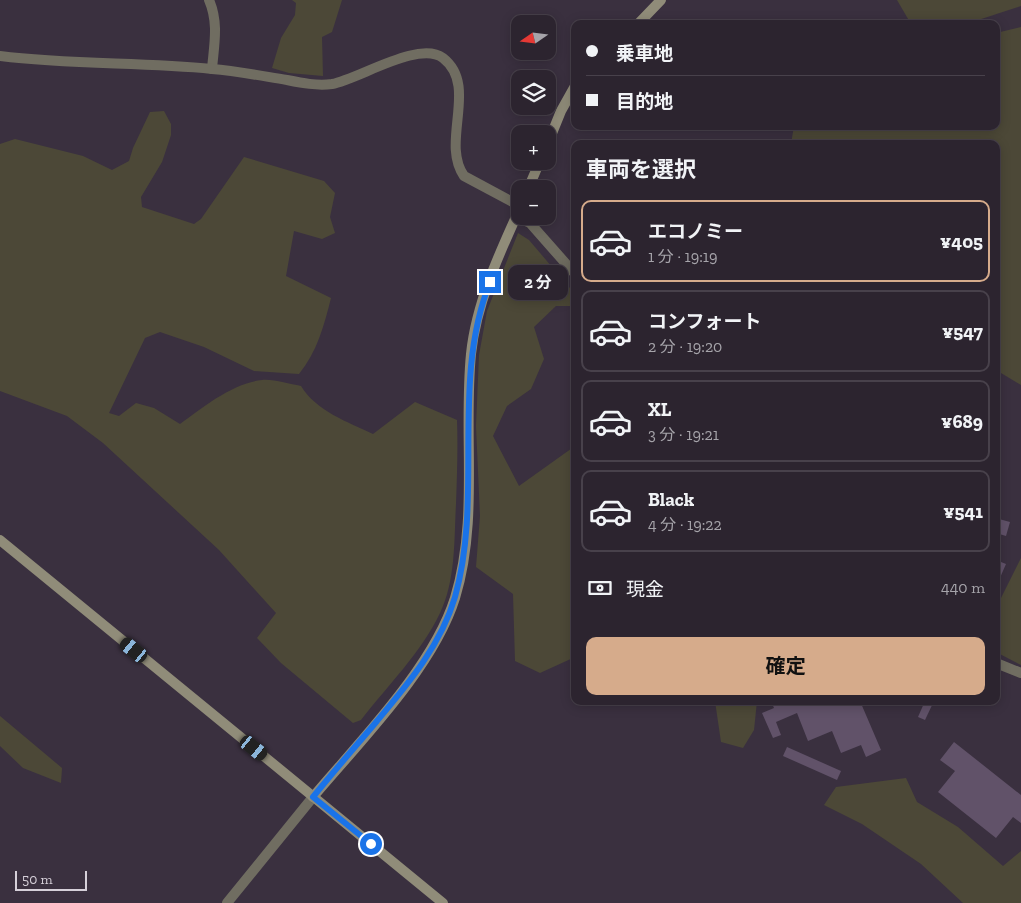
<!DOCTYPE html>
<html lang="ja">
<head>
<meta charset="utf-8">
<style>
  :root { --surface:#2c242f; --page:#38303b; --text:#f1f3f6; --muted:#a6a4aa; --line:#48414b; --accent:#d6ab8b }
  body { margin:0; font-family:"Zilla Slab","Noto Sans JP",serif; background:var(--page); color:var(--text); height:100vh; display:flex; flex-direction:column; font-size:19px; white-space:nowrap }
  * { box-sizing:border-box; margin:0 }
  p { font-size:16px; color:var(--muted) }
  .icon { flex:none; width:28px; height:28px; fill:none; stroke:currentColor; stroke-width:2; stroke-linecap:round; stroke-linejoin:round }
  .map { position:relative; flex:1; overflow:hidden }
  .details { position:absolute; left:571px; top:140px; width:429px; height:565px; display:flex; flex-direction:column; background:var(--surface); border-radius:10px; box-shadow:0 2px 12px #0003,0 0 0 1px var(--line) }
  .details>* { flex:none }
  .top-card { position:absolute; left:571px; top:20px; width:429px; height:110px; border-radius:10px; box-shadow:0 2px 12px #0003,0 0 0 1px var(--line); display:grid; align-content:center; height:110px; padding:0 15px; background:var(--surface) }
  .needle { width:32px; rotate:256deg }
  .tools { position:absolute; left:511px; top:15px; display:grid; gap:10px }
  .tools a { display:grid; place-items:center; width:45px; height:45px; border-radius:10px; background:var(--surface); box-shadow:0 2px 12px #0003,0 0 0 1px var(--line); font-size:25px }
  .scale { position:absolute; left:15px; bottom:12px; width:72px; box-sizing:border-box; padding-left:5px; border:2px solid #d6d0d9; border-top:0; font-size:14px; line-height:18px; white-space:nowrap; color:#d6d0d9; -webkit-text-stroke:4px #3a303f; paint-order:stroke }
  .end { position:absolute; width:22px; height:22px; margin:-11px; border:6px solid #1a73e8; background:#fff; box-shadow:0 0 0 2px #fff }
  .from { border-radius:50% }
  .bubble { position:absolute; height:35px; border-radius:10px; background:var(--surface); box-shadow:0 2px 12px #0003,0 0 0 1px var(--line); font-size:16px; font-weight:700; line-height:35px; text-align:center }
  .car { position:absolute; width:15px; height:30px; margin:-15px -8px; border-radius:6px; box-shadow:0 0 4px 1px #0007; background:linear-gradient(#222 24%,#8ab4d8 0 40%,#222 0 76%,#8ab4d8 0 86%,#222 0) }
  .top-card b { display:flex; align-items:center; gap:18px; height:48px; font-size:19px }
  .top-card b+b { border-top:1px solid var(--line) }
  .top-card i { width:12px; height:12px; background:var(--text) }
  ul { padding:0; list-style:none }
  li { display:flex; align-items:center; gap:15px; height:82px; margin:0 10px 8px; padding:0 5px; border:2px solid var(--line); border-radius:10px }
  li div { flex:1 }
  li b { display:block; font-size:19px }
  li em { font-style:normal; font-weight:700 }
  li.current { border-color:var(--accent) }
  li>.icon { width:45px; height:45px; stroke-width:1.5 }
  h2 { padding:0 15px; font-size:22px; line-height:60px }
  .pay { display:flex; align-items:center; gap:12px; height:55px; padding:0 15px; font-size:19px }
  .pay p { margin-inline-start:auto }
  .primary-button { display:flex; gap:10px; margin-top:auto; padding:10px 15px }
  .primary-button a { flex:1; height:58px; border-radius:10px; background:var(--accent); color:#111; font-size:20px; font-weight:700; line-height:58px; text-align:center }
  .map>svg:first-child { display:block }
</style>
</head>
<body>
<div class="map">
<svg width="1021" height="903" viewBox="0 0 1021 903">
  <rect width="100%" height="100%" fill="#3a303f"/>
  <g fill="#4c4837">
    <path d="M 292,0 L 342,0 L 332,32 L 322,37 L 323,76 L 289,73 L 272,68 L 281,38 L 295,15 L 296,3 Z"/>
    <path d="M 897,0 L 1021,0 L 1021,6 L 966,24 L 911,24 Z"/>
    <path d="M 1021,27 L 1021,385 L 996,370 L 996,144 L 791,144 L 794,126 L 996,126 L 996,33 Z"/>
    <path d="M 164,111 L 171,124 L 171,135 L 162,162 L 141,197 L 142,207 L 194,224 L 201,219 L 244,157 L 324,181 L 335,193 L 330,217 L 335,233 L 322,239 L 294,231 L 286,276 L 331,298 C 324,326 317,352 299,374 L 254,371 L 204,347 L 160,332 L 145,338 L 109,413 L 119,416 L 136,403 L 154,408 L 180,424 C 203,407 233,383 262,380 C 274,379 289,384 301,386 C 316,411 348,422 373,434 L 415,402 L 457,420 C 458,448 457,476 456,504 C 454,539 456,580 440,613 C 421,653 388,685 361,720 L 353,723 L 281,663 L 257,638 L 276,613 L 219,550 L 103,443 L 67,416 L 0,391 L 0,144 L 15,139 L 83,156 L 112,170 L 129,161 L 133,148 L 150,112 Z"/>
    <path d="M 518,233 L 529,240 L 575,294 L 570,306 L 556,306 L 534,327 L 544,359 L 531,389 L 507,406 L 493,436 L 519,486 L 575,446 L 575,657 L 540,673 L 515,661 L 513,594 L 476,567 L 480,516 L 476,426 L 479,355 L 487,311 Z"/>
    <path d="M 1021,558 L 1021,665 L 996,652 L 996,608 Z"/>
    <path d="M 715,701 L 757,701 L 754,730 L 743,748 L 721,742 Z"/>
    <path d="M 0,716 L 62,768 L 61,783 L 23,768 L 0,746 Z"/>
    <path d="M 906,778 L 917,802 L 958,827 L 1003,866 L 1021,851 L 1021,903 L 963,903 L 921,864 L 862,824 L 824,805 L 836,787 Z"/>
  </g>
  <g fill="#615269">
    <path d="M 999,519 L 1010,522 L 1006,536 L 996,533 Z"/>
    <path d="M 996,560 L 1006,564 L 996,587 Z"/>
    <path d="M 771,701 L 860,701 L 881,750 L 866,757 L 861,745 L 841,753 L 832,731 L 808,741 L 797,713 L 776,722 L 781,735 L 773,738 L 762,713 L 774,708 Z"/>
    <path d="M 925,701 L 934,701 L 925,720 L 918,717 Z"/>
    <path d="M 954,742 L 1021,795 L 1021,823 L 1013,817 L 996,838 L 938,792 L 955,771 L 940,760 Z"/>
    <path d="M 787,747 L 841,771 L 837,780 L 783,756 Z"/>
  </g>
  <g fill="none" stroke-linecap="round" stroke-linejoin="round">
    <g stroke="#706d61" stroke-width="10">
      <path d="M 209,0 C 219,23 214,45 212,69"/>
      <path d="M 0,56 C 70,65 141,62 212,69 C 237,71 262,76 287,80 C 302,83 317,86 332,84 C 359,79 419,40 443,58 C 479,86 440,142 464,176 L 520,206"/>
      <path d="M 516,217 L 530,223 L 575,274"/>
      <path d="M 996,663 L 1021,673"/>
      <path d="M 227,903 L 313,797"/>
    </g>
    <g stroke="#908c79" stroke-width="10">
      <path d="M 638,24 L 661,0"/>
      <path d="M 548,143 L 561,111 L 575,86"/>
      <path d="M 528,189 L 540,161"/>
      <path d="M 0,540 L 443,903"/>
      <path d="M 313,797 C 360,741 433,668 455,598 C 479,520 463,435 471,354 C 476,304 499,254 520,208"/>
    </g>
  </g>
  <g fill="none" stroke-linecap="round" stroke-linejoin="round">
    <path stroke="#1a73e8" stroke-width="6" d="M 371,844 L 313,797 C 334,771 356,746 377,721 C 408,684 441,645 455,597 C 484,494 450,383 490,282"/>
  </g>
</svg>
<div class="tools">
<a><svg class="needle" viewBox="-14 -14 28 28"><path d="M0-13l5 13h-10z" fill="#e53935"/><path d="M0 13l5-13h-10z" fill="#a6a4aa"/></svg></a>
<a><svg class="icon" aria-label="layers" viewBox="0 0 24 24"><path d="M12 4l9 5-9 5-9-5zM3 14l9 5 9-5"/></svg></a>
<a>+</a>
<a>−</a>
</div>
<div class="scale">50 m</div>
<i class="end from" style="left:371px;top:844px"></i>
<i class="end" style="left:490px;top:282px"></i>
<div class="bubble" style="left:508px;top:265px;width:60px">2 分</div>
<i class="car" style="left:134px;top:650px;rotate:309deg"></i>
<i class="car" style="left:254px;top:748px;rotate:129deg"></i>
<div class="top-card">
<b><i class="from"></i>乗車地</b>
<b><i></i>目的地</b>
</div>
<section class="details">
<h2>車両を選択</h2>
<ul>
<li class="current"><svg class="icon" aria-label="car" viewBox="0 0 24 24"><path d="M5 17H2v-5l4-1 3-4h7l3 4 3 1v5h-3M9 17h6M6 11h13"/><circle cx="7" cy="17" r="2"/><circle cx="17" cy="17" r="2"/></svg><div><b>エコノミー</b><p>1 分 · 19:19</p></div><em>¥405</em></li>
<li><svg class="icon" aria-label="car" viewBox="0 0 24 24"><path d="M5 17H2v-5l4-1 3-4h7l3 4 3 1v5h-3M9 17h6M6 11h13"/><circle cx="7" cy="17" r="2"/><circle cx="17" cy="17" r="2"/></svg><div><b>コンフォート</b><p>2 分 · 19:20</p></div><em>¥547</em></li>
<li><svg class="icon" aria-label="car" viewBox="0 0 24 24"><path d="M5 17H2v-5l4-1 3-4h7l3 4 3 1v5h-3M9 17h6M6 11h13"/><circle cx="7" cy="17" r="2"/><circle cx="17" cy="17" r="2"/></svg><div><b>XL</b><p>3 分 · 19:21</p></div><em>¥689</em></li>
<li><svg class="icon" aria-label="car" viewBox="0 0 24 24"><path d="M5 17H2v-5l4-1 3-4h7l3 4 3 1v5h-3M9 17h6M6 11h13"/><circle cx="7" cy="17" r="2"/><circle cx="17" cy="17" r="2"/></svg><div><b>Black</b><p>4 分 · 19:22</p></div><em>¥541</em></li>
</ul>
<div class="pay"><svg class="icon" aria-label="cash" viewBox="0 0 24 24"><path d="M3 7h18v10H3z"/><circle cx="12" cy="12" r="2"/></svg>現金<p>440 m</p></div>
<div class="primary-button"><a>確定</a></div>
</section>
</div>
</body>
</html>
